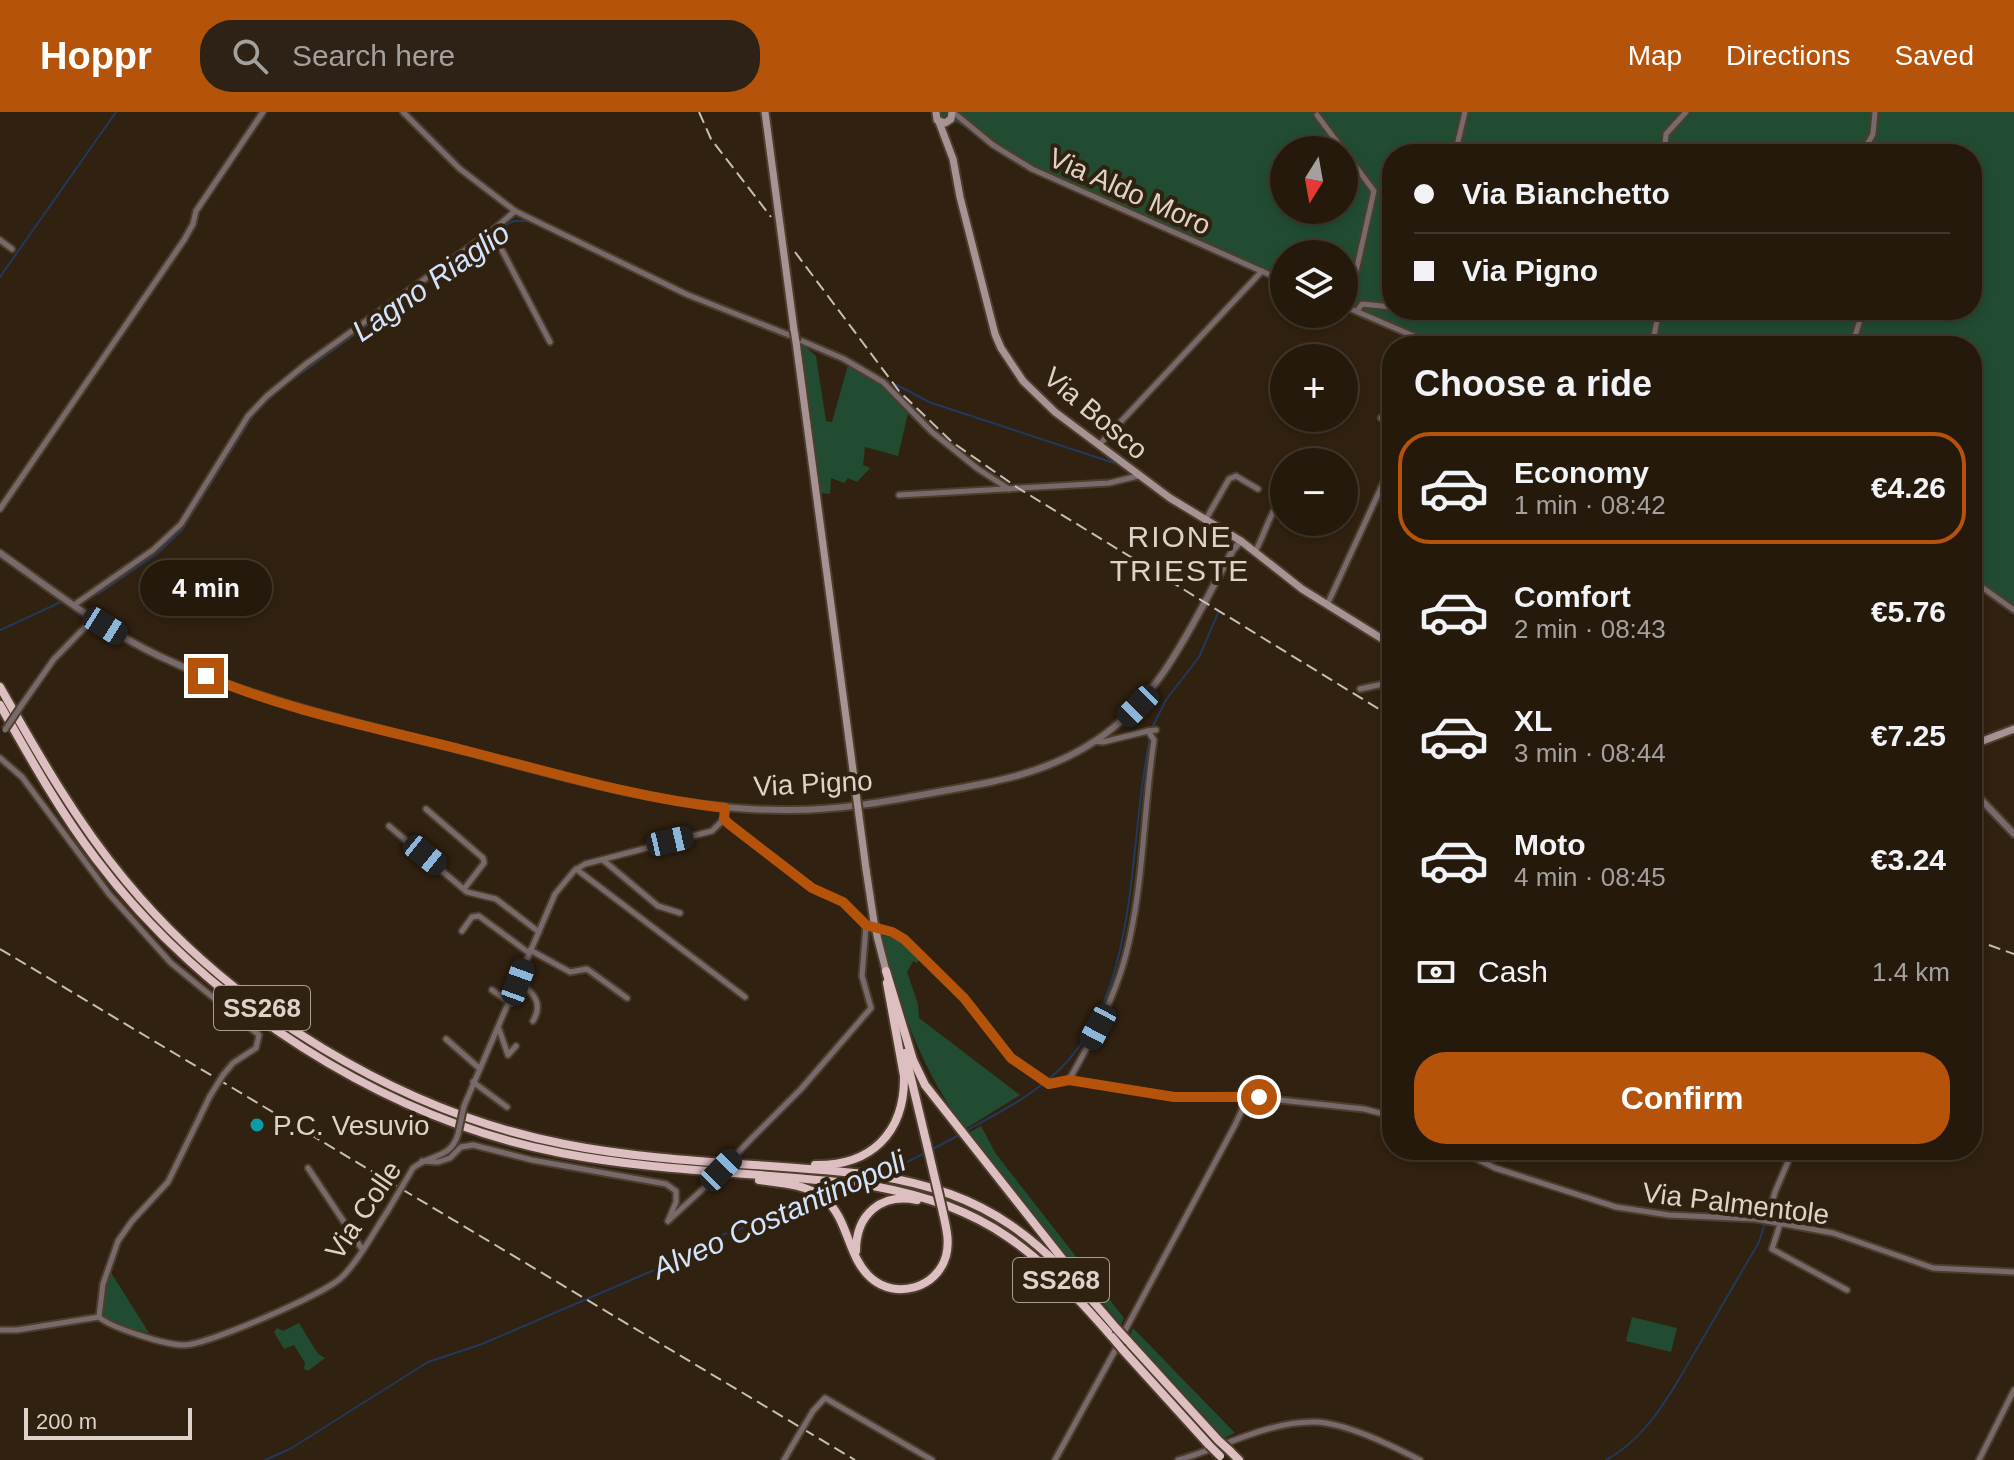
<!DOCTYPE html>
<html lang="en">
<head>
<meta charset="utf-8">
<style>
  :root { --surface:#25190c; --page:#2d2215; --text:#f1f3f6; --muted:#a3a09d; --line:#42382d; --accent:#b45309 }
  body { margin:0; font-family:Arial,sans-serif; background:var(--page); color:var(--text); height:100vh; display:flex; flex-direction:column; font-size:30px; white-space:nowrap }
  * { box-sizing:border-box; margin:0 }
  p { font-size:26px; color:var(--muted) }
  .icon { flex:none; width:44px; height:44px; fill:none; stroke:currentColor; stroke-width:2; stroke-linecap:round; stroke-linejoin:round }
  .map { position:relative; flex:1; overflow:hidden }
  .details { position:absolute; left:1382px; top:224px; width:600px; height:824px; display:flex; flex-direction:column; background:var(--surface); border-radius:32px; box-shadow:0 4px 12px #0003,0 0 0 2px var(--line) }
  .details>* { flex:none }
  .banner { position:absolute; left:1382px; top:32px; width:600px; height:176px; border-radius:32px; box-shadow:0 4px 12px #0003,0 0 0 2px var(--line); display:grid; align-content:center; height:176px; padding:0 32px; background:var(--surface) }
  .needle { width:52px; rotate:191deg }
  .tools { position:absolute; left:1270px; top:24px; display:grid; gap:16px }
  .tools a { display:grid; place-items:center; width:88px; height:88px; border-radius:50%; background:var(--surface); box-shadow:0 4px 12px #0003,0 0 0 2px var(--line); font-size:40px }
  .scale { position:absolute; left:24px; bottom:20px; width:168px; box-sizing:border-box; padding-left:8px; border:4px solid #ddd3c8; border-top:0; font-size:22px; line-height:28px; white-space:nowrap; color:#ddd3c8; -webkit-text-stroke:6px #312110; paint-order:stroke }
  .end { position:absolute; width:36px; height:36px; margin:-18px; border:10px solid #b45309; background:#fff; box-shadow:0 0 0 4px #fff }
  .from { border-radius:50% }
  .bubble { position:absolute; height:56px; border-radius:28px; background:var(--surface); box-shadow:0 4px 12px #0003,0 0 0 2px var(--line); font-size:26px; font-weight:700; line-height:56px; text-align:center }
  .car { position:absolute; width:24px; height:48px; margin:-24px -12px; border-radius:10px; box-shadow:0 0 6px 2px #0007; background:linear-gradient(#222 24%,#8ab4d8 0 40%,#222 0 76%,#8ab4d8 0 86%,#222 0) }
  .banner b { display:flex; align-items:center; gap:28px; height:76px; font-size:30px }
  .banner b+b { border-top:2px solid var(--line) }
  .banner i { width:20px; height:20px; background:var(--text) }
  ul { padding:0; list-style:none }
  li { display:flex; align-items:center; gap:24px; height:112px; margin:0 16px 12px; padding:0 16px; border:4px solid transparent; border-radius:32px }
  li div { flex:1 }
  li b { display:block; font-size:30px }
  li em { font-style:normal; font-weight:700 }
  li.selected { border-color:var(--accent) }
  li>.icon { width:72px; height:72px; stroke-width:1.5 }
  h2 { padding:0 32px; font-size:36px; line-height:96px }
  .pay { display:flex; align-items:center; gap:20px; height:88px; padding:0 32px; font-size:30px }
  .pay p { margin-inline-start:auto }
  .cta { display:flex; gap:16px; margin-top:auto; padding:16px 32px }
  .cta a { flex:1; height:92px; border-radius:32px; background:var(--accent); color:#fff; font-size:32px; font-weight:700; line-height:92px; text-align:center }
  header { display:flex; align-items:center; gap:48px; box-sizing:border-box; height:112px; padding:0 40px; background:var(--accent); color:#fff }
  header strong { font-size:38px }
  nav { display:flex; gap:44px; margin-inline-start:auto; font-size:28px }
  .search { width:560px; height:72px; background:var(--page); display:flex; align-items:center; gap:20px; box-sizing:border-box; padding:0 28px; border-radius:32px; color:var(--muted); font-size:30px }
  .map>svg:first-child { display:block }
</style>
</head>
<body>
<header>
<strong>Hoppr</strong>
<div class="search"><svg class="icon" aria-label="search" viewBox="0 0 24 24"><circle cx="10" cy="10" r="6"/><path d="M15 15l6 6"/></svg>Search here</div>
<nav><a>Map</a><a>Directions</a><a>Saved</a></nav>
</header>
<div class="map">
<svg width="2014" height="1348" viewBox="0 0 2014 1348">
  <rect width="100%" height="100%" fill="#312110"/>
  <g fill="#214c32" fill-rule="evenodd">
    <path d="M 931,0 L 2014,0 L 2014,502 L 1972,471 L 1972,234 L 1434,234 L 1344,195 L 1344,142 L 1284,142 L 1284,170 L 1037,63 L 958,11 L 936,6 ZM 1284,38 L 1344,38 L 1344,98 L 1284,98 ZM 1392,42 L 1972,42 L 1972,198 L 1392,198 Z"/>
    <path d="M 801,231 L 816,244 L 826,309 L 832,310 L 848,253 L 882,272 L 908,301 L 898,344 L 865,335 L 863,353 L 870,356 L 857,370 L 848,366 L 844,371 L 831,366 L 830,382 L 820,381 Z"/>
    <path d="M 881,823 C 900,826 908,834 920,847 L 917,851 L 913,849 L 907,860 L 918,892 L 919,906 L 1020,983 L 965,1017 C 923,960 897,891 881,823 Z"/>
    <path d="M 981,1014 L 996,1042 L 1124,1206 L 1121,1213 L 967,1022 Z"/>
    <path d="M 110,1159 L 149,1221 L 113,1211 L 104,1205 L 103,1188 Z"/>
    <path d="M 1632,1205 L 1677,1216 L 1671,1240 L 1626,1229 Z"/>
    <path d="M 299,1211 L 318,1242 L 325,1246 L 308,1259 L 304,1257 L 305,1251 L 294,1233 L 284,1237 L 274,1220 L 277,1216 L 283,1219 Z"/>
    <path d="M 1133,1216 L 1235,1321 L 1224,1326 L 1130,1223 Z"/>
  </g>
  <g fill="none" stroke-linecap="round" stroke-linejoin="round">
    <g stroke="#21395d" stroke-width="2">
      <path d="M 498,117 L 514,109 L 529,109"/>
      <path d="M 0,165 L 116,0"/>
      <path d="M 694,188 L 740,206"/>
      <path d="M 1855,234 L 1866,198"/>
      <path d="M 878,265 L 888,269"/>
      <path d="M 897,273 L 929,290 L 1117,352"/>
      <path d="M 98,482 L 157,442 L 182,418 L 254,302 L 276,280 L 474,135"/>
      <path d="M 0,518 L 61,490"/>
      <path d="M 1152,616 L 1166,588 L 1199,545 L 1218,501"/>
      <path d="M 966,1019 C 998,1001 1032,984 1059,958 C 1142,878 1127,732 1150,626"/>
      <path d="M 931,1038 L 961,1022"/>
      <path d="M 885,1061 L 925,1041"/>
      <path d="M 1780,1063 L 1787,1046"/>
      <path d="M 830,1086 L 857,1075"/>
      <path d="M 265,1348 L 290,1337 L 428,1250 L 482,1232 L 652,1159 L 719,1124 L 824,1088"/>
      <path d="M 1606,1348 C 1650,1324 1674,1275 1699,1233 C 1719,1199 1739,1164 1759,1130 L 1765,1111"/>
    </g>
    <defs>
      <g id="minor">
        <path d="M 403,0 L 460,57 L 515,99 L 688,183 L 789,223"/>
        <path d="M 953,0 L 993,33 L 1032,57 L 1284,169"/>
        <path d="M 1317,3 L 1343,38"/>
        <path d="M 1344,39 L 1374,79 L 1348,195"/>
        <path d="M 1455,42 L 1465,0"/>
        <path d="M 1670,42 L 1665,33 L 1666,22 L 1686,0"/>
        <path d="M 1862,42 L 1873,22 L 1875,0"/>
        <path d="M 515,99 L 492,119 L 550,230"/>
        <path d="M 0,128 L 12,137"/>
        <path d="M 1344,194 L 1437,234"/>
        <path d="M 1412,198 L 1435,205 L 1440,198"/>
        <path d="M 1357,199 L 1362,192 L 1392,195"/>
        <path d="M 802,229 L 844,247 L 883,270 L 932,320 L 978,357 L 1009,377"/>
        <path d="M 1652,234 L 1659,198"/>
        <path d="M 1852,234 L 1863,198"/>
        <path d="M 1381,306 L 1392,313"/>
        <path d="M 1099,333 L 1262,159"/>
        <path d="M 899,383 L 1109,371 L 1138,364"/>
        <path d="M 0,397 L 184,128 L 193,112 L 196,99 L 263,0"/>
        <path d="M 1206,407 L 1229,367 L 1236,364 L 1258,377"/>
        <path d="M 1255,440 C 1266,420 1269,401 1284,384"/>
        <path d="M 1972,468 L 2014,498"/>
        <path d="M 74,493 L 153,438 L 181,412 L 248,304 L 267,284 L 306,252 L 492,119"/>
        <path d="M 1327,493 L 1392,352"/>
        <path d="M 1360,577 L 1392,570"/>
        <path d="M 21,594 L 54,547 L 93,507"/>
        <path d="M 1148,619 L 1156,618"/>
        <path d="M 0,646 L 22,665 L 109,782 L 171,851 L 259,923 L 256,936 L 233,951 L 223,963"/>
        <path d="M 725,696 L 724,707 L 729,712 L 812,776 L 843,790 L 866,813 L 892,820 L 904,827 L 964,886 L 1011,946 L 1049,972 L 1069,968 L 1174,985 L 1243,984 L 1364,997 L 1392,1004"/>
        <path d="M 426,697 L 483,746 L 484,751 L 464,777"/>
        <path d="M 389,714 L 467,780 L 496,787 L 539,820"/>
        <path d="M 603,748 L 658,794 L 680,801"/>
        <path d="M 576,757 L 745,885"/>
        <path d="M 462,819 L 472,805 L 479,804 L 529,841"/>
        <path d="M 530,838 L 570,860 L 587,857 L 627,886"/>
        <path d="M 518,870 C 533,880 544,891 533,909"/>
        <path d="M 492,878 L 510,891"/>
        <path d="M 499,917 L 508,943 L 516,934"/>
        <path d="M 446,927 L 479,956"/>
        <path d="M 1069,968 C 1091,929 1113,890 1125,846 C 1144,776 1143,700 1154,628 L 1148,619 L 1103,630 L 1095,629"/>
        <path d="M 473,970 L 507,995"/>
        <path d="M 464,994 L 555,782 L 574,759 L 585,752 L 712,719 L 724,707"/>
        <path d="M 752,1026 L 801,977 L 871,896 L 862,864 L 866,813"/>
        <path d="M 1459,1038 L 1495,1056 L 1616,1095 L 1669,1103 L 1756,1107 L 1833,1121 L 1933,1156 L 2014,1160"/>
        <path d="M 422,1049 L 438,1050 L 450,1046 L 461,1035 L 473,1033 L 532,1048 L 666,1072 L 676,1079 L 676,1090 L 668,1109"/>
        <path d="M 308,1056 L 362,1137"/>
        <path d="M 413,1056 C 430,1042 451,1047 458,1022"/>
        <path d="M 668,1109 L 705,1075"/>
        <path d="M 1767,1109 L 1775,1080 L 1793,1038"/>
        <path d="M 1780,1112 L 1772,1137 L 1847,1178"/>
        <path d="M 99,1205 L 103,1172 L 118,1129 L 132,1109 L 168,1070 L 210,984"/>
        <path d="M 0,1218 L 17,1218 L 99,1205 C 111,1216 169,1234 185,1233 C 209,1232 325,1182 342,1165 C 360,1147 373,1121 387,1100"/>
        <path d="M 1122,1224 L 1235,1013 L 1242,998 L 1243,984"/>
        <path d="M 813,1299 L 825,1286 L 932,1348"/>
        <path d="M 784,1348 L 792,1334"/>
        <path d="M 1055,1348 L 1118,1233"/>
        <path d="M 1178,1348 C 1222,1336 1268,1309 1315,1310 C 1347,1311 1392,1334 1420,1348"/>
        <path d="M 1979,1348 L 2014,1278"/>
      </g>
      <g id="tertiary">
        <path d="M 0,441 C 51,477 102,517 159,544 C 250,587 348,609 446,634 C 557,662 667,698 783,698 C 837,699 890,689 943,679 C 997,670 1049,660 1095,629 C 1164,584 1194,507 1233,438 L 1241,429"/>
        <path d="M 1972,678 L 2014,722"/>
      </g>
      <g id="secondary">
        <path d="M 765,0 L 794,218"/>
        <path d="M 936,0 L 937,8 L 945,11 L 951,7 L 952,0"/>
        <path d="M 939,10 L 953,47 L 960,85 L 995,222 L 1001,236 L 1023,269 L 1055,300 L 1170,386 L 1241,429 L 1302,477 L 1392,533"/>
        <path d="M 796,230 L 849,628"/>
        <path d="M 1972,633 L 2014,617"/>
        <path d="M 866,757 L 874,810"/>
        <path d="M 878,828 L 886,859"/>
      </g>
      <g id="trunk">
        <path d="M 0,575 C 38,642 76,709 125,768 C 231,897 400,1000 564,1032 C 665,1052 770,1051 872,1063 C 992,1081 1041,1128 1116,1216"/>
        <path d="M 0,593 C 30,646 59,698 96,747 C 204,891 383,1007 561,1041 C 664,1061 770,1060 873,1074 C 989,1095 1037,1139 1112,1225"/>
        <path d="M 886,859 L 913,948 L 925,973 L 1068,1154"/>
        <path d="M 905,941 L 927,1033"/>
        <path d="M 815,1053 C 871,1054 905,1021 904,964 L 887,871"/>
        <path d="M 759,1068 C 781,1071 805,1072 824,1086 C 849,1107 847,1145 871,1166 C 896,1188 937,1176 946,1144 C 950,1129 946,1115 943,1101"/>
        <path d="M 856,1139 C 856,1102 881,1081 917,1088"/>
        <path d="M 1127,1228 L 1218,1328"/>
        <path d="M 1122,1237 L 1209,1333"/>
        <path d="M 1230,1339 L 1239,1348"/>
      </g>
    </defs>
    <use href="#minor" stroke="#4d3d2d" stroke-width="9"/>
    <use href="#tertiary" stroke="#4d3d2d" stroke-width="10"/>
    <use href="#secondary" stroke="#4d3d2d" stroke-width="11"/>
    <use href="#trunk" stroke="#4d3d2d" stroke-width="12"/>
    <use href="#minor" stroke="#786a6b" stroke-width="5"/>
    <use href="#tertiary" stroke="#786a6b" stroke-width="6"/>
    <use href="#secondary" stroke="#a79294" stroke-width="7"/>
    <use href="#trunk" stroke="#ddbfc1" stroke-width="8"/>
    <g stroke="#c9beb2" stroke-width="2" stroke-dasharray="12 6" stroke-linecap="butt">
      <path d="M 699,0 L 711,27 L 771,105"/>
      <path d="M 795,140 L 899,279 L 952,330 L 1018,376 L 1392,605"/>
      <path d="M 1972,827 L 2014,842"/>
      <path d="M 0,837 L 855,1348"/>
    </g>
    <defs>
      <g id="minor-bridge">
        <path d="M 5,618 L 21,594"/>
        <path d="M 210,984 L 223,963"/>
        <path d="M 458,1022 L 464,994"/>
        <path d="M 705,1075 L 752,1026"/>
        <path d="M 387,1100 L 413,1056"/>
        <path d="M 792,1334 L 813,1299"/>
      </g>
      <g id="secondary-bridge">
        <path d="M 794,218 L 796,230"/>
        <path d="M 849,628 L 866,757"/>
        <path d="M 874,810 L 878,828"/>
      </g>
      <g id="trunk-bridge">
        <path d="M 927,1033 L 943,1101"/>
        <path d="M 1116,1216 L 1127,1228"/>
        <path d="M 1112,1225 L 1122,1237"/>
        <path d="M 1218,1328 L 1230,1339"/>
        <path d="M 1209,1333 L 1220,1344"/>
      </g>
    </defs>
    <use href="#minor-bridge" stroke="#4d3d2d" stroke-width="9" stroke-linecap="butt"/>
    <use href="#secondary-bridge" stroke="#4d3d2d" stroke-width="11" stroke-linecap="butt"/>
    <use href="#trunk-bridge" stroke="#4d3d2d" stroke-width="12" stroke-linecap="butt"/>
    <use href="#minor-bridge" stroke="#786a6b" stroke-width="5"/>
    <use href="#secondary-bridge" stroke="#a79294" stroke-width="7"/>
    <use href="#trunk-bridge" stroke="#ddbfc1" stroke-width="8"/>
  </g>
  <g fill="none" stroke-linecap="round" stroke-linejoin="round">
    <path stroke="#b45309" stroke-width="10" d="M 206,564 C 288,599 377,616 463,638 C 550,660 636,686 725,696 L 724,707 L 729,712 L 812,776 L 843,790 L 866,813 L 892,820 L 904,827 L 964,886 L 1011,946 L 1049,972 L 1069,968 L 1174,985 L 1259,985"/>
  </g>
  <circle fill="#0f9aa8" stroke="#312110" stroke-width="3" cx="257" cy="1013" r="8"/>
  <g text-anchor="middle" stroke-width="8" stroke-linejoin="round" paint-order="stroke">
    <g fill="#312110" stroke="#a99e91" stroke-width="2">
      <rect x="214" y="874" width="96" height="44" rx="6"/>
      <rect x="1013" y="1146" width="96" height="44" rx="6"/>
    </g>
    <g font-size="26" font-weight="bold" fill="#ddd3c8">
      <text x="262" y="905">SS268</text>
      <text x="1061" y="1177">SS268</text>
    </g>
    <g font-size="28" fill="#ddd3c8" stroke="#312110">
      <text transform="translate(1130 79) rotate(24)" y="10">Via Aldo Moro</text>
      <text transform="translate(1096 301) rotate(40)" y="10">Via Bosco</text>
      <text transform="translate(813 671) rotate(-3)" y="10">Via Pigno</text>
      <text transform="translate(1736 1091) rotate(7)" y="10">Via Palmentole</text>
      <text transform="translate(363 1098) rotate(-56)" y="10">Via Colle</text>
    </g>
    <g font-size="28" fill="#ddd3c8" stroke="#312110" text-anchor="start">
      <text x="273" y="1023">P.C. Vesuvio</text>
    </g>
    <g font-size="30" font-style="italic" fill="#d2e4fe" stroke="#312110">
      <text transform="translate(431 170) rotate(-35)" y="10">Lagno Riaglio</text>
      <text transform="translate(779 1103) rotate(-24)" y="10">Alveo Costantinopoli</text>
    </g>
    <g font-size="30" letter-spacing="2" fill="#ddd3c8" stroke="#312110">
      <text x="1180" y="435">RIONE<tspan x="1180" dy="34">TRIESTE</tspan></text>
    </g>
  </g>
</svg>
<div class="tools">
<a><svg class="needle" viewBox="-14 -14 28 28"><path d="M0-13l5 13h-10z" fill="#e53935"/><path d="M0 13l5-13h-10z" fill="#a3a09d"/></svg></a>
<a><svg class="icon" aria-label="layers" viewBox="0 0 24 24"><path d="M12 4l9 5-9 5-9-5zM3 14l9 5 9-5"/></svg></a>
<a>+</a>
<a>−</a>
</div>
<div class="scale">200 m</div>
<i class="end from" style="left:1259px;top:985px"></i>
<i class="end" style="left:206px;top:564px"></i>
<div class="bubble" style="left:140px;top:448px;width:132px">4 min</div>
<i class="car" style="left:105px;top:514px;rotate:122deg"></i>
<i class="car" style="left:1138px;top:594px;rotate:225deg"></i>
<i class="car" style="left:670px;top:729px;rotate:77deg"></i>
<i class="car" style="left:425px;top:743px;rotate:129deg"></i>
<i class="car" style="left:518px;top:870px;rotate:20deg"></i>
<i class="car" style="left:1098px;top:915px;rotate:208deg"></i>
<i class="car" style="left:721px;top:1058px;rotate:44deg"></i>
<div class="banner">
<b><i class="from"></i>Via Bianchetto</b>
<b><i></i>Via Pigno</b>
</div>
<section class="details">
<h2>Choose a ride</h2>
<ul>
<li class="selected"><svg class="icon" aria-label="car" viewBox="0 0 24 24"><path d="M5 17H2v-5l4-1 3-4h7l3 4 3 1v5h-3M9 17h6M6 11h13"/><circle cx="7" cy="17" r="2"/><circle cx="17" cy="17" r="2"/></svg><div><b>Economy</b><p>1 min · 08:42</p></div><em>€4.26</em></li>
<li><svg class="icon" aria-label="car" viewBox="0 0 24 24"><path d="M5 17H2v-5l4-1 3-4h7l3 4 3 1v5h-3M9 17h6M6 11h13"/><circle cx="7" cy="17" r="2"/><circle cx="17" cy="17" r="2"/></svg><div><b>Comfort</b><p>2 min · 08:43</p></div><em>€5.76</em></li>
<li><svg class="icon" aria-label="car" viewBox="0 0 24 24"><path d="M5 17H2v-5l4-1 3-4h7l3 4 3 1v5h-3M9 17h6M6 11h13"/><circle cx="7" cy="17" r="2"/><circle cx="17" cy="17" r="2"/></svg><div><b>XL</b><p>3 min · 08:44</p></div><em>€7.25</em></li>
<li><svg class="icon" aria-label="car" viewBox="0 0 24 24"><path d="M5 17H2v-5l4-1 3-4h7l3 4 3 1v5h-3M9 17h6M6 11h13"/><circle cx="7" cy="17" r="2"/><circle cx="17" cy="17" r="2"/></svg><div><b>Moto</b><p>4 min · 08:45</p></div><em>€3.24</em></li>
</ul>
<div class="pay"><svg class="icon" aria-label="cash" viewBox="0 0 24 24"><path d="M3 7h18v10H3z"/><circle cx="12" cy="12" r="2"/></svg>Cash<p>1.4 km</p></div>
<div class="cta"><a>Confirm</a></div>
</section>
</div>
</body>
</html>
